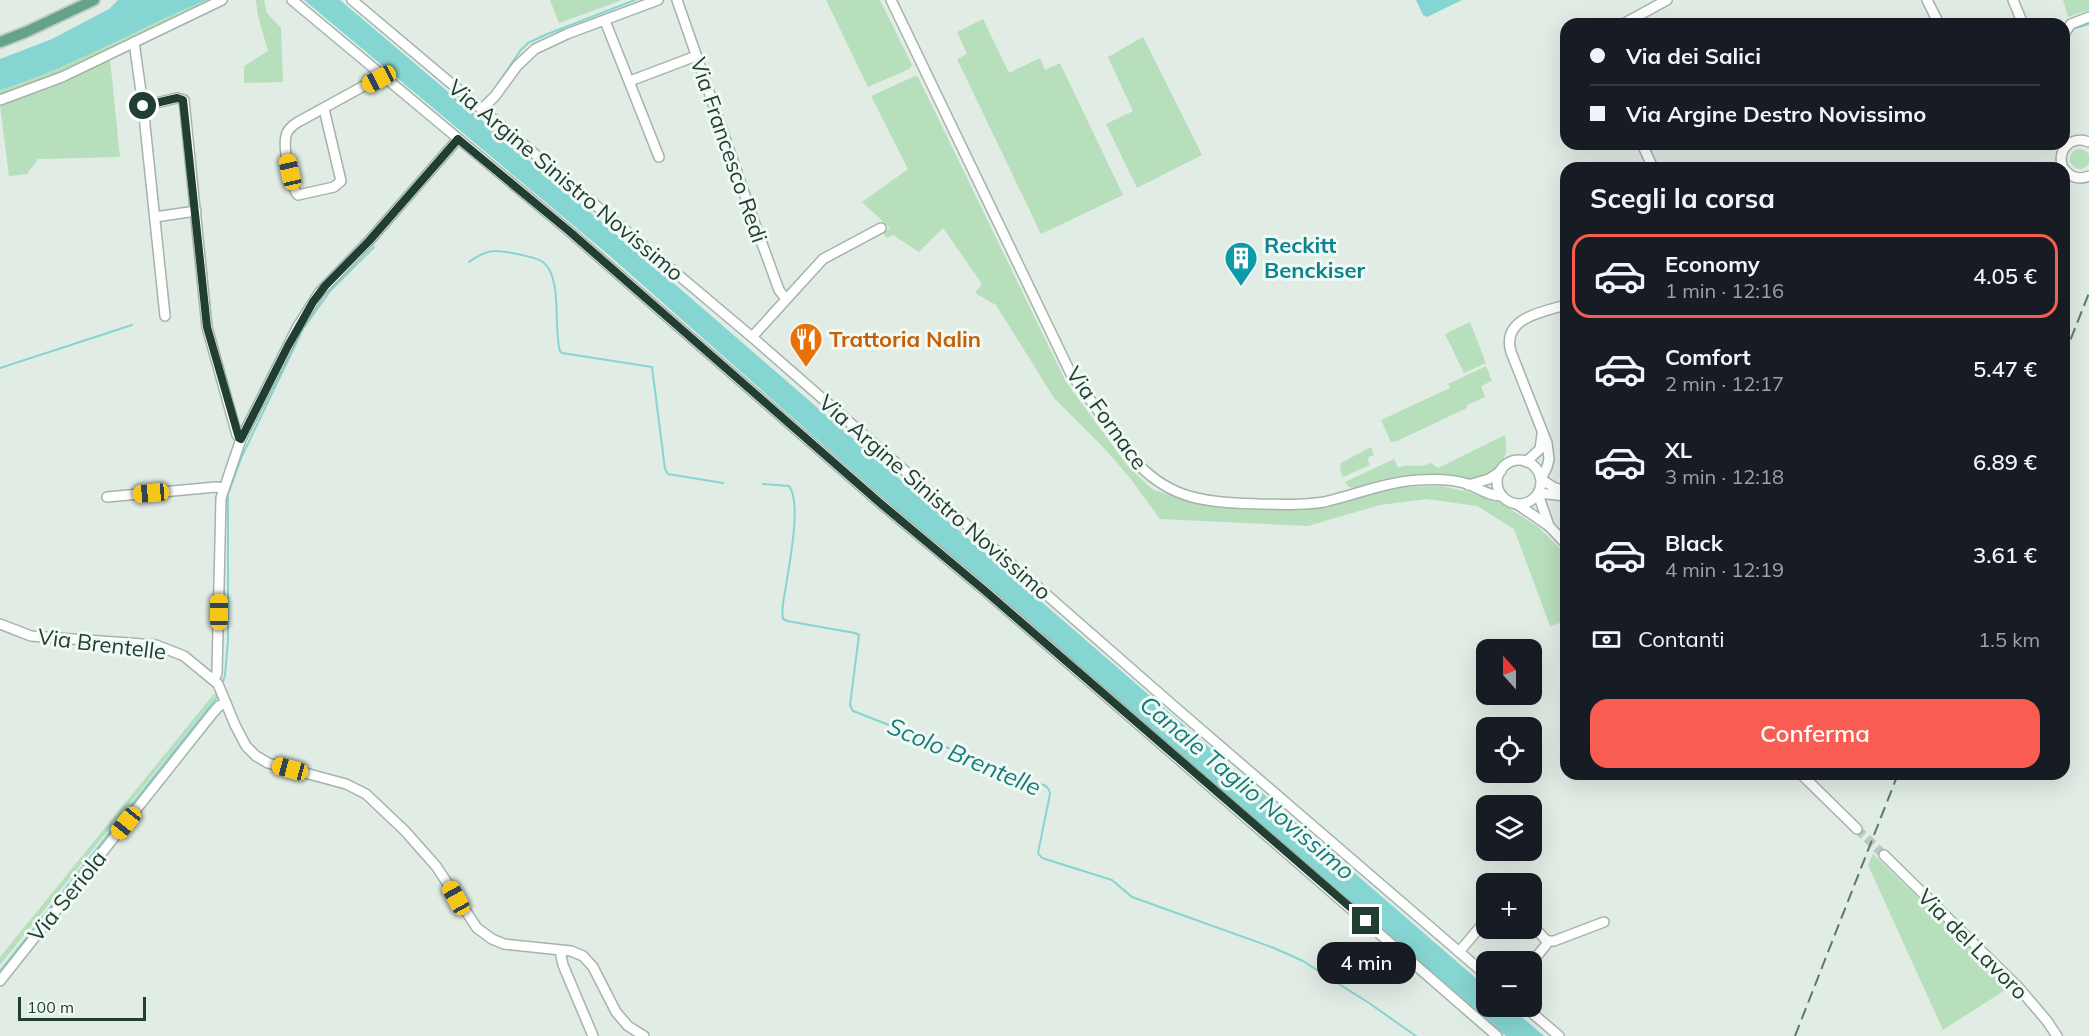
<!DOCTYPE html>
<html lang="it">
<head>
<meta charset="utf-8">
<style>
  :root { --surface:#171b24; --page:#242831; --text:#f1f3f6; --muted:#9ea1a6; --line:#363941; --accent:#f95d52 }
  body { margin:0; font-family:Mulish,sans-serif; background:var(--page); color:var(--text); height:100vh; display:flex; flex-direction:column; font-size:22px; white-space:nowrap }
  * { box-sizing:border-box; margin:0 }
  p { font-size:20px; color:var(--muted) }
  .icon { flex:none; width:33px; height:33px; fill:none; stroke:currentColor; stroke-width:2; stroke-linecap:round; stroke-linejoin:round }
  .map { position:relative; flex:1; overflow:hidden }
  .panel { position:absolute; left:1560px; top:162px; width:510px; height:618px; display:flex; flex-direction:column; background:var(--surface); border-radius:18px; box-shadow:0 6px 24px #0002 }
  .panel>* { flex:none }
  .top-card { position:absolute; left:1560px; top:18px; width:510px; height:132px; border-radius:18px; box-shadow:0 6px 24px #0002; display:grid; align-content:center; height:132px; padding:0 30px; background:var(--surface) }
  .needle { width:39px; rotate:339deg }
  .tools { position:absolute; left:1476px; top:639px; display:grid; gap:12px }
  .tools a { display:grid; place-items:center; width:66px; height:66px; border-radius:12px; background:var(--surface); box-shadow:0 6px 24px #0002; font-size:30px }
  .scale { position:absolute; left:18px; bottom:15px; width:128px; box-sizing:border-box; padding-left:6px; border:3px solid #203e31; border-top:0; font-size:16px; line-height:21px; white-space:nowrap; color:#203e31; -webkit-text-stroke:4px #f1f9f4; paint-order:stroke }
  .end { position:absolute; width:27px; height:27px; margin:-14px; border:8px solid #203e31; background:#fff; box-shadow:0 0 0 3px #fff }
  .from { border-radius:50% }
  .bubble { position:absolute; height:42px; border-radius:18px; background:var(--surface); box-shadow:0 6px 24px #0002; font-size:20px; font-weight:600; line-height:42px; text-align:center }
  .car { position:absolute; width:18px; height:36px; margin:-18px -9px; border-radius:8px; box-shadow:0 0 4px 2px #0007; background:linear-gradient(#f5c518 24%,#345 0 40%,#f5c518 0 76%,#345 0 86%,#f5c518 0) }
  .top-card b { display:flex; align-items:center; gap:21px; height:57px; font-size:22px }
  .top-card b+b { border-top:2px solid var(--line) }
  .top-card i { width:15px; height:15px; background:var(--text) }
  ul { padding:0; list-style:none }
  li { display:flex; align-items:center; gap:18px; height:84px; margin:0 12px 9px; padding:0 18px; border:3px solid transparent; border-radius:18px }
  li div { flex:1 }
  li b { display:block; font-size:22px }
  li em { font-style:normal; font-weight:600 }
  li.on { border-color:var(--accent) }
  li>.icon { width:54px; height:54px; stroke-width:1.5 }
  h2 { padding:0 30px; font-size:27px; line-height:72px }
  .pay { display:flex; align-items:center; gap:15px; height:66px; padding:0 30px; font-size:22px }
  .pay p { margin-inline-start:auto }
  .button { display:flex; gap:12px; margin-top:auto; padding:12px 30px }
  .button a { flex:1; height:69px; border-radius:18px; background:var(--accent); color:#fff; font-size:24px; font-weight:600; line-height:69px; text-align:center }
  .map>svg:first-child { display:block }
</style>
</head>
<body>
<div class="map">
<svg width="2089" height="1036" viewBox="0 0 2089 1036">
  <rect width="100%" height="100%" fill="#e1ece5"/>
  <g fill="#b8dfbc">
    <path d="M 206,0 L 214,0 L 81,65 L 0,97 L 0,90 C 72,66 137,29 206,0 Z"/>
    <path d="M 256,0 L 264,0 L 267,13 L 281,28 L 283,82 L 244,83 L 244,66 L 268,51 L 258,16 Z"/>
    <path d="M 550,0 L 622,0 L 559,23 Z"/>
    <path d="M 826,0 L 880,0 L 912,65 L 909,69 L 868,87 Z"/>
    <path d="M 2063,0 L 2089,0 L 2089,10 L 2068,17 Z"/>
    <path d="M 983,19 L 1009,73 L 1040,58 L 1045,70 L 1060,63 L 1123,195 L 1041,234 L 957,59 L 967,54 L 957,32 Z"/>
    <path d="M 1143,37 L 1202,155 L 1137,188 L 1106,124 L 1133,111 L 1108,57 Z"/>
    <path d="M 110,59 L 120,157 L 38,159 L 27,174 L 9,176 L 0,105 L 38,92 Z"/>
    <path d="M 915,76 L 918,77 L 1066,382 L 1127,465 L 1152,489 L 1183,500 L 1214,507 L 1285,510 L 1310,508 L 1403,487 L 1442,486 L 1491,497 L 1537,526 L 1566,554 L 1566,621 L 1550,626 L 1514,529 L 1477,506 L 1426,499 L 1380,505 L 1308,526 L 1160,519 L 1130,478 L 1105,449 L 1054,398 L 996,305 L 975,293 L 982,284 L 943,228 L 919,252 L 893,235 L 887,238 L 883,233 L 890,228 L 862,202 L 908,169 L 871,96 Z"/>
    <circle cx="2080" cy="159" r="10"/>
    <path d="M 1470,322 L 1486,363 L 1464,373 L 1445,334 Z"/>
    <path d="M 1486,366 L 1492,381 L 1481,386 L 1485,397 L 1467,405 L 1467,408 L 1397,441 L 1391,442 L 1381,420 L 1450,388 L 1448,384 Z"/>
    <path d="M 1505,435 C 1507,448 1508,455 1499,465 C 1477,490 1451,475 1423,475 C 1399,474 1377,481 1354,488 L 1349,487 L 1345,482 L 1394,459 L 1398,468 C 1409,463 1417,469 1431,463 L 1438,468 Z"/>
    <path d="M 1371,447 L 1374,455 L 1367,458 L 1370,465 L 1343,477 L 1340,470 L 1341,463 Z"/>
    <path d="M 217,690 L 218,693 L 206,709 L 0,965 L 0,957 Z"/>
    <path d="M 1873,854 L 2010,987 L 1943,1030 L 1868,865 Z"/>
  </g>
  <g fill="#85d5d3">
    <path d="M 118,0 L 206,0 C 137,29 72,67 0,90 L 0,59 L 52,39 L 109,9 Z"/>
    <path d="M 304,0 L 340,0 L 670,280 L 1486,987 L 1486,1006 L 1510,1007 L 1544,1036 L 1506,1036 L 871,487 L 610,256 Z"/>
    <path d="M 1416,0 L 1462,0 L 1427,17 L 1423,15 Z"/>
  </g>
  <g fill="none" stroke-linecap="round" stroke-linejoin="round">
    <g stroke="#85d5d3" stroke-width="2">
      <path d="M 2076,28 L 2089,24"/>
      <path d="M 493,91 L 520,51 L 528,43 L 545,35 L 635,0"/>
      <path d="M 469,262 C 487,249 495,249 517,254 C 525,256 536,257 543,262 C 563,278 553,327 560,351 L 562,353 L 652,367 L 665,469 L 668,474 L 723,483"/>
      <path d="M 0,368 L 132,325"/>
      <path d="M 763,484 L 789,486 C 802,502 789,565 786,586 C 784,597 781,609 783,619 L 787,621 L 855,633 L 859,635 L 850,705 L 853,711 L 1046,786 L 1049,790 L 1050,794 L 1038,853 L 1042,858 L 1112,880 L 1132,897 L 1274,948 L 1303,961 L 1369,1003 L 1416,1036"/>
      <path d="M 222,685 L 225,675 L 228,641 L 228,494 L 242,456 L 303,329 L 330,291 L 374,247"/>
      <path d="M 0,971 L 217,697 L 219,693"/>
    </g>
    <path stroke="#bac9c1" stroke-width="9" stroke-dasharray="9 4.5" stroke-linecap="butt" d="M 1857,829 L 1884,855"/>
    <defs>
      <g id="minor">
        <path d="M 292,0 L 569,231 L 880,503 L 984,590 L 1497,1036"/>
        <path d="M 352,0 L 752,337 L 1176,708 L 1486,975"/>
        <path d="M 677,0 L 756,227 L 779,290 L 786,299"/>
        <path d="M 891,0 L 1071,374 L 1138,464 C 1174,502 1211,502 1260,504 C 1281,504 1302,506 1324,502 C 1355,495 1385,482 1418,480 C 1433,479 1453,479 1468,484 C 1480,489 1489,496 1502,496"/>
        <path d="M 1927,0 L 1939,24"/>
        <path d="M 2013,0 L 2023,24"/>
        <path d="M 605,21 L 659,157"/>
        <path d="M 1623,24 L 1667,0"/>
        <path d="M 2064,34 L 2071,24 L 2089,17"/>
        <path d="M 134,42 L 143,106 L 165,316"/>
        <path d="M 630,81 L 696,56"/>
        <path d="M 0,100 L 62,77 L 222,0"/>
        <path d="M 143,106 L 177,98 L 184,100 L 207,327 L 237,435 L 241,439"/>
        <path d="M 324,109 L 341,181 L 334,187 L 298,195 C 290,186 283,148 286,136 C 287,129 293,125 298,122 L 382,76"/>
        <path d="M 482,109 L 495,96 L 517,66 L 535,49 L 567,34 L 658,0"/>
        <path d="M 1642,144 L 1653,168"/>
        <path d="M 2063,168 C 2056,150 2071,135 2089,142"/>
        <path d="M 2064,169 C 2071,178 2079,180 2089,176"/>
        <path d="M 155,217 L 196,211"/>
        <path d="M 752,337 L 823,259 L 881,228"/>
        <circle cx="1519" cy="482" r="22"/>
        <path d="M 1526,462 L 1540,449 L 1542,434"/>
        <path d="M 1540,477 L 1543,475 L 1547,467 L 1549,459 L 1547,443 L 1511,352 C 1501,318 1542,312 1566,305"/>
        <path d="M 1541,479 L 1553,487 L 1566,492"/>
        <path d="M 1468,485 L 1489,479 L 1501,471"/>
        <path d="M 1538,493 L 1566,496"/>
        <path d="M 1538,494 L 1549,526"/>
        <path d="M 107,497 L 216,487 L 223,488"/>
        <path d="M 1517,504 L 1549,526 L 1566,544"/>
        <path d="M 0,624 L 31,636 L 156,645 L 184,656 L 218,684 L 235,725 L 246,746 L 256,756 L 268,763 L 346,784 L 366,794 L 405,831 L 436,866 L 477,928 L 492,939 L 504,944 L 571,951 L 583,956 L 593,967 L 616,1012 L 628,1026 L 644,1036"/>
        <path d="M 214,680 L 217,673 L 221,498 L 241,439 L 297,328 L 319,293 L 369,241 L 458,139"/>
        <path d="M 1801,774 L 1857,829"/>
        <path d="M 1884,855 L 2019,988 L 2047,1021 L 2057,1036"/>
        <path d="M 1532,925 L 1547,941 L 1546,945 L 1532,962"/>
        <path d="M 1547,941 L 1554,941 L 1604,922"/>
        <path d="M 560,951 L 563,965 L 593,1036"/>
        <path d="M 1459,952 L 1486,920"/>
        <path d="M 0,981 L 212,714 L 219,706 L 226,703"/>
        <path d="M 1524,1006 L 1559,1036"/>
      </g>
      <path id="major" d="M 0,42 L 26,32 L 94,0"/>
    </defs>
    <use href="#minor" stroke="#a3b4ab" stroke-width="12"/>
    <use href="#major" stroke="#c1c9c5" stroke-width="14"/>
    <use href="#minor" stroke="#fff" stroke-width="9"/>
    <use href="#major" stroke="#63a488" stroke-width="10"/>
    <g stroke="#5a7a6c" stroke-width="2" stroke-dasharray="12 6" stroke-linecap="butt">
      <path d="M 2064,356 L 2089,293"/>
      <path d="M 1795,1036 L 1898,774"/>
    </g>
  </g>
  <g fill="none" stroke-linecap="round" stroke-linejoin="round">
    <path stroke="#203e31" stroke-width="8" d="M 143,106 L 177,98 L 183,100 L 207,327 L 239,438 L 241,439 L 288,346 L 313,302 L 325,286 L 369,241 L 458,139 L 569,231 L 880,503 L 984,590 L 1366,921"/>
  </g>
  <defs>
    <symbol id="building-pin" viewBox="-11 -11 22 30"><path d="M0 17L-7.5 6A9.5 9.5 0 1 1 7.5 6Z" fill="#0f9aa8" stroke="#f1f9f4"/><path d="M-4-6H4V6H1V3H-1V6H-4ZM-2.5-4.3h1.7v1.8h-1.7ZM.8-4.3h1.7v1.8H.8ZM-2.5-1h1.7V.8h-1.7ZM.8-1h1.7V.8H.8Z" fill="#fff"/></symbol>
    <symbol id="restaurant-pin" viewBox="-11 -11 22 30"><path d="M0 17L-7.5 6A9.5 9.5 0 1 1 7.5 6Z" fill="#e8710a" stroke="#f1f9f4"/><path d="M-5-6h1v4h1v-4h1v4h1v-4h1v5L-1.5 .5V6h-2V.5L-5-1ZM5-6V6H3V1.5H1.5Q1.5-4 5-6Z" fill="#fff"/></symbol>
  </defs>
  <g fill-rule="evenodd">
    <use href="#building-pin" x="1222" y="239" width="38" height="52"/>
    <use href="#restaurant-pin" x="787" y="320" width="38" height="52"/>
  </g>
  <g text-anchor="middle" stroke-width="6" stroke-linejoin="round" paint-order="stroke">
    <g font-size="22" fill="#203e31" stroke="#f1f9f4">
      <text transform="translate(729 150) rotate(71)" y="8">Via Francesco Redi</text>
      <text transform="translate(566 180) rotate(40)" y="8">Via Argine Sinistro Novissimo</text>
      <text transform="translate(1107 418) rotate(54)" y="8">Via Fornace</text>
      <text transform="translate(935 497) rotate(41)" y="8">Via Argine Sinistro Novissimo</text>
      <text transform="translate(102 644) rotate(7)" y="8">Via Brentelle</text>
      <text transform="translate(67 896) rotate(-51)" y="8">Via Seriola</text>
      <text transform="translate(1973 944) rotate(45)" y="8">Via del Lavoro</text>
    </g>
    <g font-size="22" font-weight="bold" fill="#0d838f" stroke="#f1f9f4" text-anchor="start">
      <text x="1264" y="253">Reckitt<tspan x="1264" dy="25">Benckiser</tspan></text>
    </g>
    <g font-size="22" font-weight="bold" fill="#c56008" stroke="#f1f9f4" text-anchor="start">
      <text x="829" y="347">Trattoria Nalin</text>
    </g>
    <g font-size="24" font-style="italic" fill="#177d7c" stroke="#f1f9f4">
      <text transform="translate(964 757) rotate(23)" y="8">Scolo Brentelle</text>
      <text transform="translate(1247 788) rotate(40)" y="8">Canale Taglio Novissimo</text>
    </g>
  </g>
</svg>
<div class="tools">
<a><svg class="needle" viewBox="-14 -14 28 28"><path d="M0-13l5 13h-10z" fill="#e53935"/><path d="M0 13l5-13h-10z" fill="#9ea1a6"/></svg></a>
<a><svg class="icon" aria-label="locate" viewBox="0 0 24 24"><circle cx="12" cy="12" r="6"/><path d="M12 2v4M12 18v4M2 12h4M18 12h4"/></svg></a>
<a><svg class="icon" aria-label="layers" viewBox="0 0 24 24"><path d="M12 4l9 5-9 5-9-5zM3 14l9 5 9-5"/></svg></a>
<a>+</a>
<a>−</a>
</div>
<div class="scale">100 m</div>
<i class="end from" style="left:143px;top:106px"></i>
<i class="end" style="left:1366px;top:921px"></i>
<div class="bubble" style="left:1317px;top:942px;width:99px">4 min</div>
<i class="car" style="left:379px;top:79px;rotate:242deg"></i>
<i class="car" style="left:290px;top:172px;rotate:347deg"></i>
<i class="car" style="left:151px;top:493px;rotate:265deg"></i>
<i class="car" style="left:219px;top:612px;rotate:0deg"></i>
<i class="car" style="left:290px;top:769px;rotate:285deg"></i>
<i class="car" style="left:126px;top:823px;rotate:219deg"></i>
<i class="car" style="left:456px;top:898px;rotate:331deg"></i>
<div class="top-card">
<b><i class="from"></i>Via dei Salici</b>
<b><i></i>Via Argine Destro Novissimo</b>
</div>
<section class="panel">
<h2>Scegli la corsa</h2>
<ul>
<li class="on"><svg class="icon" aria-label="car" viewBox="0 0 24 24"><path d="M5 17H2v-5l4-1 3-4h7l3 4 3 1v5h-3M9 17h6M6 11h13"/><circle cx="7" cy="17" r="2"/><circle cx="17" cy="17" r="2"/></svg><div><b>Economy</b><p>1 min · 12:16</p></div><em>4.05 €</em></li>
<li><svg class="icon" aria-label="car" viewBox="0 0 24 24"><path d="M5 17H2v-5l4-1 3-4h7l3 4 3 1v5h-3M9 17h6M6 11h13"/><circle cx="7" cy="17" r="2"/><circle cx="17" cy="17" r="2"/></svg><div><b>Comfort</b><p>2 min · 12:17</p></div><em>5.47 €</em></li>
<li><svg class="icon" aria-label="car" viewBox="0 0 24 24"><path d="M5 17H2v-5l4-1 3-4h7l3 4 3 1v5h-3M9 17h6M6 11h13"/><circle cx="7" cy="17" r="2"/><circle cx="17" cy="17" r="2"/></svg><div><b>XL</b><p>3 min · 12:18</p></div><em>6.89 €</em></li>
<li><svg class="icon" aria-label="car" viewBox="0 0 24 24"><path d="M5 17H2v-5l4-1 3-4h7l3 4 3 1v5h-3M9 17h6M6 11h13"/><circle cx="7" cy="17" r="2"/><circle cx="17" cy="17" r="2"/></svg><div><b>Black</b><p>4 min · 12:19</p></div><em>3.61 €</em></li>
</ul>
<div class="pay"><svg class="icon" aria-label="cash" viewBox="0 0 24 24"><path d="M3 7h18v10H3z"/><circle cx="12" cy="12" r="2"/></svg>Contanti<p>1.5 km</p></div>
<div class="button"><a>Conferma</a></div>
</section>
</div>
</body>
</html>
